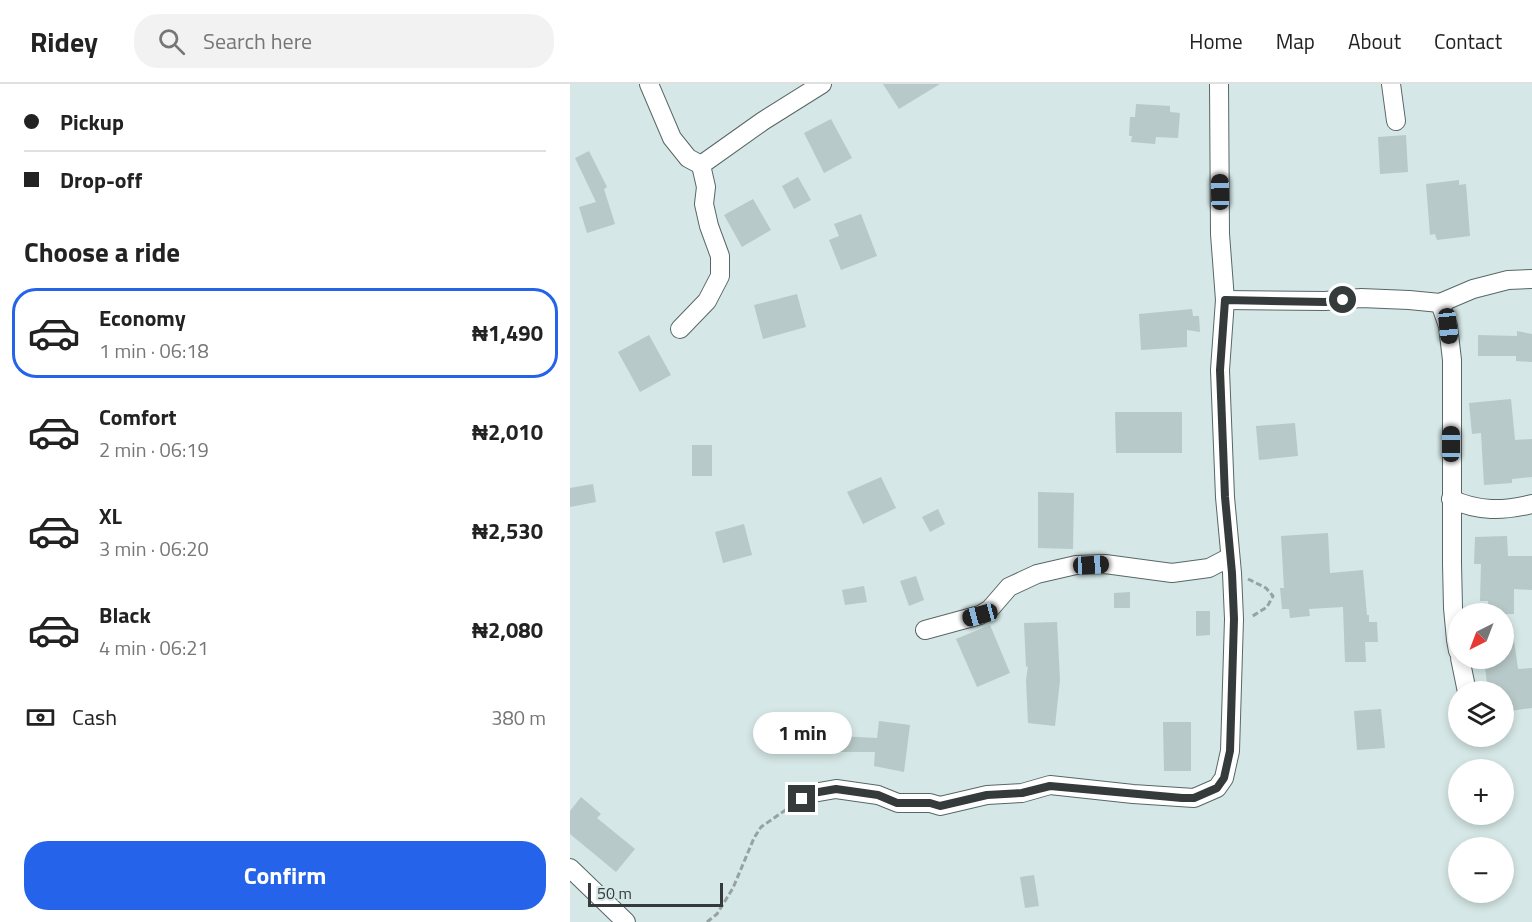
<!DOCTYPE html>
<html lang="en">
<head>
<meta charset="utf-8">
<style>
  :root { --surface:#fff; --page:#f2f2f2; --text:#222; --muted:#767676; --line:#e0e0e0; --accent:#2563eb }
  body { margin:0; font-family:"Titillium Web",sans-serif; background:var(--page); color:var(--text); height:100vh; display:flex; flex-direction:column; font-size:22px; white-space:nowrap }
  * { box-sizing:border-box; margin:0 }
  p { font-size:20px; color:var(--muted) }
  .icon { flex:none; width:33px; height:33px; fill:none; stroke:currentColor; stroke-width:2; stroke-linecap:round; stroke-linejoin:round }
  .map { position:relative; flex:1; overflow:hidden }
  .details { display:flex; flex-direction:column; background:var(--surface); width:570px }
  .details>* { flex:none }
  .banner { display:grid; align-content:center; height:132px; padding:0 24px; background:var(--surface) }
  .needle { width:39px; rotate:222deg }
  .controls { position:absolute; left:878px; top:519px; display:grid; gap:12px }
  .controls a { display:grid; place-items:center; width:66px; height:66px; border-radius:50%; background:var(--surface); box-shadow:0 3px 9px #0003; font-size:30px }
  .scale { position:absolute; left:18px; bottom:15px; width:135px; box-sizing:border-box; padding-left:6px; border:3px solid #343b3a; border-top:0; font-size:16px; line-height:21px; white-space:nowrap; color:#343b3a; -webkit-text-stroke:4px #d5e7e6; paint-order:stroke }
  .end { position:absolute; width:27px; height:27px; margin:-14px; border:8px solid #343b3a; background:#fff; box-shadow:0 0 0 3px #fff }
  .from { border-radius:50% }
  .bubble { position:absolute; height:42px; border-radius:21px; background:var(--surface); box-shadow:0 3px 9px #0003; font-size:20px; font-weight:700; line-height:42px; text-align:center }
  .car { position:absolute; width:18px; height:36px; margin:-18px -9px; border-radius:8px; box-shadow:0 0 4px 2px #0007; background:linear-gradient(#222 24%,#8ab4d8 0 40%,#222 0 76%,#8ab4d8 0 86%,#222 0) }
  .banner b { display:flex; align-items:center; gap:21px; height:57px; font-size:22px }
  .banner b+b { border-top:2px solid var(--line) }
  .banner i { width:15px; height:15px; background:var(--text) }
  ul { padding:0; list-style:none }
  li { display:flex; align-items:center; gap:18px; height:90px; margin:0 12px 9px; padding:0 12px; border:3px solid transparent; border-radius:24px }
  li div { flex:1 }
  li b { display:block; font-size:22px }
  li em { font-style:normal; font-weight:700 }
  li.selected { border-color:var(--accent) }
  li>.icon { width:54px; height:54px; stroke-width:1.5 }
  h2 { padding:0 24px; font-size:27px; line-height:72px }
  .pay { display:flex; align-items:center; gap:15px; height:66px; padding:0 24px; font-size:22px }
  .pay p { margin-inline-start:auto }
  .cta { display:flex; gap:12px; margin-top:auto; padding:12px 24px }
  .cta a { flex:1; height:69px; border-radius:24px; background:var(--accent); color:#fff; font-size:24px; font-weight:700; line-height:69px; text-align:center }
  header { display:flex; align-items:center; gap:36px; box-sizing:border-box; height:84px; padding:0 30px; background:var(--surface); border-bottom:2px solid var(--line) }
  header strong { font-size:28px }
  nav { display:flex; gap:33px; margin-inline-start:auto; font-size:21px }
  .search { width:420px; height:54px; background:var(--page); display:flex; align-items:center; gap:15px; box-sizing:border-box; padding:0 21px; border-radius:24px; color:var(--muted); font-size:22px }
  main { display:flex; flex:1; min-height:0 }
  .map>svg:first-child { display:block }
</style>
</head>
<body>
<header>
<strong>Ridey</strong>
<div class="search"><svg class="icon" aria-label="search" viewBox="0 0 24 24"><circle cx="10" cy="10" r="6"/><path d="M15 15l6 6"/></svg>Search here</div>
<nav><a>Home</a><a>Map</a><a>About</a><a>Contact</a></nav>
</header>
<main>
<section class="details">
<div class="banner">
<b><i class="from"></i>Pickup</b>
<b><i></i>Drop-off</b>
</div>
<h2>Choose a ride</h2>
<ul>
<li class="selected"><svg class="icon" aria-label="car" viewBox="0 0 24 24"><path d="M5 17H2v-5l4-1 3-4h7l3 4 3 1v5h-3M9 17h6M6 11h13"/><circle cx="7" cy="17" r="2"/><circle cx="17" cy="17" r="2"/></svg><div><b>Economy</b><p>1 min · 06:18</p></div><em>₦1,490</em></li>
<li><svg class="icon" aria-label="car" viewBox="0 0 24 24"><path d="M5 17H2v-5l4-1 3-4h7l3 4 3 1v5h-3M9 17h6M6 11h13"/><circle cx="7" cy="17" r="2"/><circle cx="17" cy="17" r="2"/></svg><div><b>Comfort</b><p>2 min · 06:19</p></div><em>₦2,010</em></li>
<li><svg class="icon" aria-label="car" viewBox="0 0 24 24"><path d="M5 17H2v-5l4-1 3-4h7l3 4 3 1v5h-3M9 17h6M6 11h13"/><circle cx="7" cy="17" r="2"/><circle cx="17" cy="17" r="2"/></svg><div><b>XL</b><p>3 min · 06:20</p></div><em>₦2,530</em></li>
<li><svg class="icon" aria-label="car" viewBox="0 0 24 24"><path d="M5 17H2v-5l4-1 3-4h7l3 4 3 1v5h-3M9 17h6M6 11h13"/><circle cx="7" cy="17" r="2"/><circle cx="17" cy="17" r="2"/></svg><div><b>Black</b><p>4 min · 06:21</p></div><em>₦2,080</em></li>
</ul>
<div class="pay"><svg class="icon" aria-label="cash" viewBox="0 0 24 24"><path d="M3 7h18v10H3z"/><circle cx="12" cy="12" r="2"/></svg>Cash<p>380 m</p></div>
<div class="cta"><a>Confirm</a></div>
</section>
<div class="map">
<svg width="962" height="838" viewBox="0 0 962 838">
  <rect width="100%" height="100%" fill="#d5e7e6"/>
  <g fill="#b7c9c8">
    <path d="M 313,0 L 370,0 L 329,25 Z"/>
    <path d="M 566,20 L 600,22 L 600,28 L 610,29 L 608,54 L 586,53 L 585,60 L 561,58 L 562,52 L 559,52 L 560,33 L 565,33 Z"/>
    <path d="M 261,35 L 282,74 L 254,89 L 234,49 Z"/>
    <path d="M 836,51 L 838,88 L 810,90 L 808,53 Z"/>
    <path d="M 19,67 L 37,103 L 34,105 L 45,140 L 17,149 L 9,123 L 26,118 L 5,74 Z"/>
    <path d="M 228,93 L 241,116 L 224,125 L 212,102 Z"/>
    <path d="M 889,96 L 889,101 L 896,100 L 900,152 L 867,156 L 865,150 L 860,151 L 856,100 Z"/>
    <path d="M 183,115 L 201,146 L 172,163 L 154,131 Z"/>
    <path d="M 291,130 L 307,172 L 271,186 L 259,156 L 269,152 L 264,140 Z"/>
    <path d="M 227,210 L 236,243 L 193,255 L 184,221 Z"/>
    <path d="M 622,225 L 623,232 L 629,232 L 630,248 L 617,246 L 617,263 L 571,266 L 569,230 Z"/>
    <path d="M 947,247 L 962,250 L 962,278 L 946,277 L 946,272 L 908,272 L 908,251 L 947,252 Z"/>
    <path d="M 79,251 L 101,291 L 70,308 L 48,268 Z"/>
    <path d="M 941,315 L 945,356 L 962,355 L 962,393 L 942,395 L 942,399 L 914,401 L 911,349 L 902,350 L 899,319 Z"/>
    <path d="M 545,328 L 612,328 L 612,369 L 546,369 Z"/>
    <path d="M 725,339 L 728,372 L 689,376 L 686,342 Z"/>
    <rect x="122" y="361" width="20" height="31"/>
    <path d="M 311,393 L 326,424 L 293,440 L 277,408 Z"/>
    <path d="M 23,400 L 26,418 L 0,423 L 0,404 Z"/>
    <path d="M 468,408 L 504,409 L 503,465 L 468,464 Z"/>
    <path d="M 368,425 L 375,440 L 360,448 L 352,433 Z"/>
    <path d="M 174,440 L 182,471 L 153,479 L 145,448 Z"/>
    <path d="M 758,449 L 760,489 L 793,486 L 797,531 L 799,531 L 799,538 L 807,538 L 808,558 L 795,558 L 796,578 L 775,578 L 773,523 L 739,525 L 740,532 L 720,534 L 719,525 L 712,525 L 710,504 L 714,504 L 711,452 Z"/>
    <path d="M 937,452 L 938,472 L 962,472 L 962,506 L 944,505 L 944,530 L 919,530 L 918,517 L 910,517 L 911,480 L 904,480 L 905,453 Z"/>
    <path d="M 346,492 L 354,516 L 339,522 L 330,497 Z"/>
    <path d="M 294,502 L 297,518 L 275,521 L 272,506 Z"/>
    <path d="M 560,508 L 560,524 L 544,524 L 544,509 Z"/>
    <path d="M 626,527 L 640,527 L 640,551 L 626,552 Z"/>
    <path d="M 487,538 L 490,596 L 485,642 L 458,639 L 456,596 L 458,582 L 456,583 L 454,539 Z"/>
    <path d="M 420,541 L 440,589 L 407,603 L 386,555 Z"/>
    <path d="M 942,541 L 948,585 L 962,584 L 962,624 L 933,628 L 933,608 L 918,608 L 914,574 L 933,574 L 933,542 Z"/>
    <path d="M 811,625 L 815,664 L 787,666 L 784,627 Z"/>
    <path d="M 309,637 L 340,641 L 334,688 L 304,682 L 305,668 L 268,668 L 269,652 L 307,654 Z"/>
    <path d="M 593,638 L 621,638 L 621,687 L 594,687 Z"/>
    <path d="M 11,713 L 31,730 L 27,734 L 65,765 L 46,788 L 0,750 L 0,727 Z"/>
    <path d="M 464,791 L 469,822 L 455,824 L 450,793 Z"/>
  </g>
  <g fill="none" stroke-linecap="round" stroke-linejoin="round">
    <defs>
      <g id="minor">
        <path d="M 79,0 L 102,54 L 118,74 L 131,81"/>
        <path d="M 821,0 L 826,37"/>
        <path d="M 131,81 L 193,37 L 252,0"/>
        <path d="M 655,216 L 755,217 L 791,214 L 839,216 L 870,219 L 903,205 L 938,196 L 962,195"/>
        <path d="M 870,219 L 878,242 L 882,276 L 882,479 L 883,524 L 886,556 L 888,567"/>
        <path d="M 110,245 L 137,217 L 150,192 L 150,172 L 139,142 L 134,120 L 136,103 L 131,81"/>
        <path d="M 881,415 C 909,428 933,427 962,420"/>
        <path d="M 355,546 L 410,531 L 420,525 L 439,503 L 467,490 L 506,481 L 535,480 L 602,489 L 639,484 L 660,473"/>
        <path d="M 890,574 L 897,608"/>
        <path d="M 232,715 L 243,709 L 266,705 L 308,711 L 328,719 L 360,719 L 370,722 L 417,711 L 452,709 L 480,701 L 563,710 L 624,714 L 647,704 L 654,694 L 660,667 L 664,535 L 662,489 L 655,413 L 650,286 L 655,216 L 650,150 L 649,0"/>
        <path d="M 0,784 L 56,838"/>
      </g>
    </defs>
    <use href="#minor" stroke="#586766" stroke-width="20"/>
    <g stroke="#96a3a2" stroke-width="3" stroke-dasharray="6 3" stroke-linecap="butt">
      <path d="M 678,495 L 696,504 L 703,512 L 697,523 L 681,533"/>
      <path d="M 137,838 L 147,830 L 163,804 L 184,754 L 191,743 L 217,725"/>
    </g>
    <use href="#minor" stroke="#fff" stroke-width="18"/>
  </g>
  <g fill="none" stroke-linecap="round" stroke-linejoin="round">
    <path stroke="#343b3a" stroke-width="8" d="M 232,715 L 243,709 L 266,705 L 308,711 L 327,719 L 360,719 L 370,722 L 417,711 L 452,709 L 480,702 L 612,714 L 624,714 L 647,704 L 654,694 L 660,667 L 664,535 L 662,489 L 655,413 L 650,286 L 655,216 L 755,218 L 773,216"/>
  </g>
</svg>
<div class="controls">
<a><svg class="needle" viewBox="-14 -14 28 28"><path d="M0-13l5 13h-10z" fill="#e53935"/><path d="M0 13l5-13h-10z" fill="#767676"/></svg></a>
<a><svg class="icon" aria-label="layers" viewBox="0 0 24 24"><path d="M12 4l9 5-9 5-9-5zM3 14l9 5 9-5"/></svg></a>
<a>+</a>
<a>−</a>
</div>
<div class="scale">50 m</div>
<i class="end from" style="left:773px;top:216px"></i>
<i class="end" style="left:232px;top:715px"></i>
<div class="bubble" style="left:183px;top:628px;width:99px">1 min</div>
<i class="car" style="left:650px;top:108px;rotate:359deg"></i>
<i class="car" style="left:878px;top:242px;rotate:174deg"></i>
<i class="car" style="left:881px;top:360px;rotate:0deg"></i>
<i class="car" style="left:521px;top:481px;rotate:87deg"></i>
<i class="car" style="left:410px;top:531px;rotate:255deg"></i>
</div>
</main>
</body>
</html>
